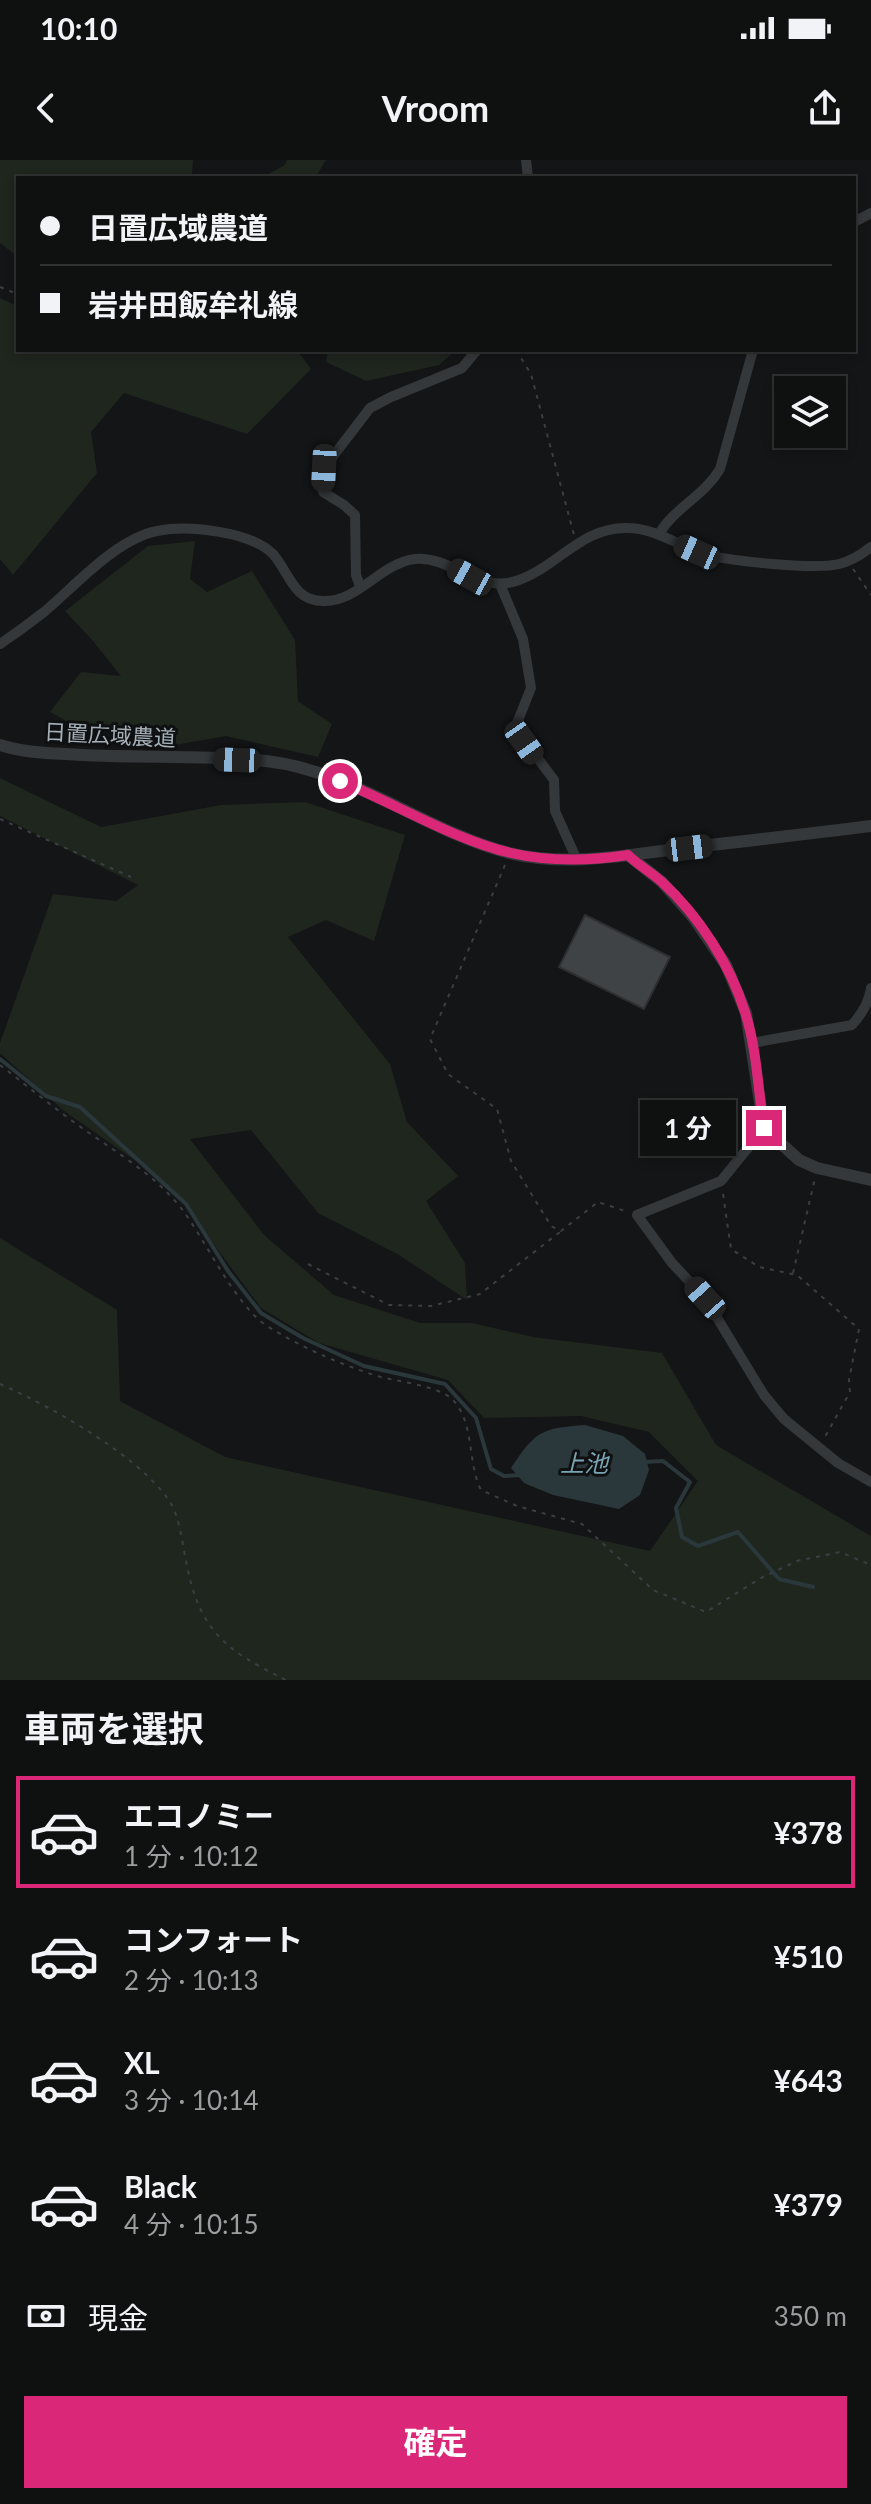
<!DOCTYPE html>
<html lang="ja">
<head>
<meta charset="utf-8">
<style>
  :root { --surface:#0f1010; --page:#181919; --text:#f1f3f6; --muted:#9b9d9f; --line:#2f3030; --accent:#db2777 }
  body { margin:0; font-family:Lato,"Noto Sans JP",sans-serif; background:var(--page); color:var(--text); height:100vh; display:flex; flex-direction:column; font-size:30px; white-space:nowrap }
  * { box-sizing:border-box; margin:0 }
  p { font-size:26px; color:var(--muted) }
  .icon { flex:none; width:44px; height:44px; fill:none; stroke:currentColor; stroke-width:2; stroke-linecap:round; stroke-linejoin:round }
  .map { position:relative; height:1520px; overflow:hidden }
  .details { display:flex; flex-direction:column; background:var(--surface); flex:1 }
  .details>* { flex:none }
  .banner { position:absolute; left:16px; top:16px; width:840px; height:176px; border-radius:0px; box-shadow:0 4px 12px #0003,0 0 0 2px var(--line); display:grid; align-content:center; height:176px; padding:0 24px; background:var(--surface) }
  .tools { position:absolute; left:774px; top:216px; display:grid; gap:16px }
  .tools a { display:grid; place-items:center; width:72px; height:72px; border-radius:0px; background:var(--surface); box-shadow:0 4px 12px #0003,0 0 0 2px var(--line); font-size:40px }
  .end { position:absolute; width:36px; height:36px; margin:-18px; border:10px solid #db2777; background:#fff; box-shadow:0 0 0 4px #fff }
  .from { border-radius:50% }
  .bubble { position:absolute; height:56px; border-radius:0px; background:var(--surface); box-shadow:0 4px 12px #0003,0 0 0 2px var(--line); font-size:26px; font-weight:700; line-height:56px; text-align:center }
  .car { position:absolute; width:24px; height:48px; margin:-24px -12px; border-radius:10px; box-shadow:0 0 6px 2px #0007; background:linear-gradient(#222 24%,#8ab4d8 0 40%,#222 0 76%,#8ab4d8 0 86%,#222 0) }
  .banner b { display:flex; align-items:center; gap:28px; height:76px; font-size:30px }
  .banner b+b { border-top:2px solid var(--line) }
  .banner i { width:20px; height:20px; background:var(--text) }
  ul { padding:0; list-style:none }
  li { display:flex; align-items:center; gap:24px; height:112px; margin:0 16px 12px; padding:0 8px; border:4px solid transparent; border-radius:0px }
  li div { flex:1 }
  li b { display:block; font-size:30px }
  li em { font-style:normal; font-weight:700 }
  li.current { border-color:var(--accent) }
  li>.icon { width:72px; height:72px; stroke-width:1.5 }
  h2 { padding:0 24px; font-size:36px; line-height:96px }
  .pay { display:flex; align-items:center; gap:20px; height:88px; padding:0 24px; font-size:30px }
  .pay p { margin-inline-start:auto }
  .cta { display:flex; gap:16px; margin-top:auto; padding:16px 24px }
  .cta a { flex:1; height:92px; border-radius:0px; background:var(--accent); color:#fff; font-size:32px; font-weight:700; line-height:92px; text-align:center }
  .status { display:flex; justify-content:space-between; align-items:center; height:56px; padding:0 40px; background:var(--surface); direction:ltr }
  .status svg { height:22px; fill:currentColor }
  header { display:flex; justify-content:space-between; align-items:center; height:104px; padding:0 24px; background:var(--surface); font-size:36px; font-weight:700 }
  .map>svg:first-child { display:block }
</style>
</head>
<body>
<div class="status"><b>10:10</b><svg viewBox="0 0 49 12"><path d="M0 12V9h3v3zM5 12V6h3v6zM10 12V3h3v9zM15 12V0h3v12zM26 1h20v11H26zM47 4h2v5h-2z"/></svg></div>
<header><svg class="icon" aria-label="back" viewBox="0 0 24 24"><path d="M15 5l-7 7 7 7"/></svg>Vroom<svg class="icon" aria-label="share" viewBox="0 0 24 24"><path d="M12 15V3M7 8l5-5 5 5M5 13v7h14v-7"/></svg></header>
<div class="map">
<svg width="871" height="1520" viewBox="0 0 871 1520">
  <rect width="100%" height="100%" fill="#141516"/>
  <g fill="#1f261e">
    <path d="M 0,0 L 193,0 L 192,14 L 202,18 L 18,18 L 18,97 L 0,83 Z"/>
    <path d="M 287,0 L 326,0 L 315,18 L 261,18 L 285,5 Z"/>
    <path d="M 0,138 L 18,146 L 18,190 L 297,190 L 311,209 L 247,274 L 124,233 L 91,272 L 97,313 L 13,415 L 0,399 Z"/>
    <path d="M 328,190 L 456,190 L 439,205 L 366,221 L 326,202 Z"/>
    <path d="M 195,381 L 190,419 L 207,432 L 252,411 L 295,480 L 298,541 L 332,564 L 318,597 L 226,576 L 175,585 L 118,570 L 70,563 L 50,552 L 81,512 L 121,516 L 93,481 L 65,451 L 148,386 Z"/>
    <path d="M 0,618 L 101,667 L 221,645 L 305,642 L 405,675 L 374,781 L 326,760 L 288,777 L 390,904 L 407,962 L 458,1016 L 426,1041 L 465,1103 L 467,1140 L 399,1095 L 318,1053 L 251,970 L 190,979 L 264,1075 L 334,1135 L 420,1163 L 472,1163 L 533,1177 L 662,1193 L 716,1285 L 871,1376 L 871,1520 L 0,1520 L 0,1078 L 117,1150 L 120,1241 L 225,1297 L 650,1391 L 698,1321 L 649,1272 L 581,1256 L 484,1258 L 448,1220 L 319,1183 L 261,1148 L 184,1044 L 143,1006 L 64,951 L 0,893 L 0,883 L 53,734 L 116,741 L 138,725 L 0,656 Z"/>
  </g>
  <path fill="#2a373b" d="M 585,1265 L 623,1276 L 645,1294 L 649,1310 L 640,1335 L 619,1349 L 553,1335 L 524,1323 L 511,1308 C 535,1271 542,1268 585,1265 Z"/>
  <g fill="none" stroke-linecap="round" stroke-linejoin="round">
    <g stroke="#2a373b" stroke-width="4">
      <path d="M 0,899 L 46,936 L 80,947 L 186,1044 L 228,1111 L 261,1153 L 303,1178 L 364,1206 L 445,1224 L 476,1258 L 491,1309 L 504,1316 L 522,1315"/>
      <path d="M 644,1302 L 663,1301 L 690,1322 L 676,1348 L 682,1377 L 698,1386 L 738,1372 L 779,1419 L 813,1427"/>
    </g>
  </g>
  <path fill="#404346" stroke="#2e2f32" stroke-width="2" d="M 585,755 L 670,797 L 644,849 L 559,807 Z"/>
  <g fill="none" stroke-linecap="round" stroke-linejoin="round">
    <g stroke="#3b3f43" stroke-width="2" stroke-dasharray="4 6" stroke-linecap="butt">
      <path d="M 0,127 L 15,133"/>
      <path d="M 516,190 L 531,214 L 574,375"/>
      <path d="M 853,409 L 871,435"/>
      <path d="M 0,659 L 131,717"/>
      <path d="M 505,705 L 430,879 L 448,914 L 497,949 L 511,1001 L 551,1066 L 561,1071 L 598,1042 L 628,1052"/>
      <path d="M 0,905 C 27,926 54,948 82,968 C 116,992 155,1015 181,1048 C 205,1079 235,1145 267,1166 C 299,1186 335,1202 371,1214 C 393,1222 435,1224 452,1239 C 475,1262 467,1302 481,1330 L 517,1346 L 582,1364 L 653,1430 L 706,1452 L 761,1418 L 797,1401 L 840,1392 L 871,1405"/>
      <path d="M 723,1034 L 731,1089 L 759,1107 L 797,1115 L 859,1169 L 849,1220 L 850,1232 L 825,1277"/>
      <path d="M 308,1104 L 389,1145 L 431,1146 L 480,1134 L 560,1072"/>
      <path d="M 793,1113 L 815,1018"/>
      <path d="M 0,1224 C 50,1246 140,1296 170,1342 C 180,1358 182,1382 186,1401 C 199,1471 225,1490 286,1520"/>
    </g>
    <g stroke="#35383b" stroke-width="10">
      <path d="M 526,0 L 528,18"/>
      <path d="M 854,62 L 871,53"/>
      <path d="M 659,374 C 674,348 704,336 720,309 L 753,190"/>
      <path d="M 500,424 L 523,479 L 531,528 L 515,568 L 554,620 L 555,651 L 577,700"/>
      <path d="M 360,426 L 356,415 L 355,355 L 344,345 L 323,332 L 324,308 L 370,248 L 391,237 L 462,208 L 477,190"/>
      <path d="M 0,484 C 15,474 30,463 44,452 C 75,426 116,379 157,371 C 187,365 250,371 273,394 C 289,412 293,441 323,441 C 357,443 381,403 415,399 C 453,396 480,435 519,420 C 558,406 582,367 627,368 C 654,368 676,384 701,393 C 727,401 813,410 839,404 C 852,401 861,395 871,387"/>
      <path d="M 752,883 L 852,865 C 862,854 869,843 871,828"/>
      <path d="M 764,968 L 721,1021 L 637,1055 L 672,1103 L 705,1138 L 764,1235 L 784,1259 L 838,1303 L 871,1322"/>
    </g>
    <g stroke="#35383b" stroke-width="12">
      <path d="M 0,585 C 21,592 44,593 66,594 C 132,599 200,594 266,601 C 354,611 425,671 509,693 C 567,707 626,695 684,688 C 746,681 809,674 871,666"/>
      <path d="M 628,695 L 662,722 L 693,757 L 726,805 L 746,853 L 764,968 L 799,1000 L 817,1008 L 871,1020"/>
    </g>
  </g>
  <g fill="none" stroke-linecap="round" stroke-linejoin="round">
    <path stroke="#db2777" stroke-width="10" d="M 340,621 C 394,643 455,680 511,693 C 550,702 589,701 628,695 C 638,705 651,712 662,722 C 699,756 730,804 745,852 C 757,889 758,930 764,968"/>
  </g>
  <g text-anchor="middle" stroke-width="6" stroke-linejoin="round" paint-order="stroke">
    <g font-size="22" fill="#a5afb7" stroke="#0f1011">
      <text transform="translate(110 575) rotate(3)" y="8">日置広域農道</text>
    </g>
    <g font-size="24" font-style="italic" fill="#7aa5b4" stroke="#0f1011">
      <text x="584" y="1312">上池</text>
    </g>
  </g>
</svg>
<div class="tools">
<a><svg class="icon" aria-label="layers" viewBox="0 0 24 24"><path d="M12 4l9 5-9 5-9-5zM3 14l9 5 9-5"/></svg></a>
</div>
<i class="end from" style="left:340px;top:621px"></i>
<i class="end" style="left:764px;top:968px"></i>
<div class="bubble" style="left:640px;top:940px;width:96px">1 分</div>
<i class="car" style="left:324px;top:308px;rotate:183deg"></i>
<i class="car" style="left:697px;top:392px;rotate:294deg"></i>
<i class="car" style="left:470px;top:417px;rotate:299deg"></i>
<i class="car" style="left:524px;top:582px;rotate:145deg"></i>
<i class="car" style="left:237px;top:600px;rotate:272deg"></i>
<i class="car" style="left:689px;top:688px;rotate:83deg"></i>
<i class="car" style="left:705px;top:1138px;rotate:318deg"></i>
<div class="banner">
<b><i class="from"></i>日置広域農道</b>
<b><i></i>岩井田飯牟礼線</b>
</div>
</div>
<section class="details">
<h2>車両を選択</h2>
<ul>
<li class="current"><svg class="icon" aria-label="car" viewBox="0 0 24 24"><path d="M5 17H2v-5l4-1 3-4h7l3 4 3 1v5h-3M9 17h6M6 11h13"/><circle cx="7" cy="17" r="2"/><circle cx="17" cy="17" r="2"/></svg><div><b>エコノミー</b><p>1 分 · 10:12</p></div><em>¥378</em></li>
<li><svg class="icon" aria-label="car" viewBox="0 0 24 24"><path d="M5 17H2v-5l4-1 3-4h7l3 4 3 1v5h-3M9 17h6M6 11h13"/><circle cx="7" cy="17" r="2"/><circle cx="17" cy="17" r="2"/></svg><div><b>コンフォート</b><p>2 分 · 10:13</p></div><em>¥510</em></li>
<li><svg class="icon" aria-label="car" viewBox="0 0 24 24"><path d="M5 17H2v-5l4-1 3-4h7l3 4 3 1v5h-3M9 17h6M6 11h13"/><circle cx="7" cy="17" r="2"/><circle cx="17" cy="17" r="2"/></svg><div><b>XL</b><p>3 分 · 10:14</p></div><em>¥643</em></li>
<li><svg class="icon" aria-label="car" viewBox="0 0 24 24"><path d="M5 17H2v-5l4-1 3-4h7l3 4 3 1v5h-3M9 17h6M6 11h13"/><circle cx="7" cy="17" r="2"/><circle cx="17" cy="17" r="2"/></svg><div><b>Black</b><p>4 分 · 10:15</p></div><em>¥379</em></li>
</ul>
<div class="pay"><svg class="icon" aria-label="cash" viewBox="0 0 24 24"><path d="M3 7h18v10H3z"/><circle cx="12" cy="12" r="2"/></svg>現金<p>350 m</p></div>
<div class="cta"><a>確定</a></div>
</section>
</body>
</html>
